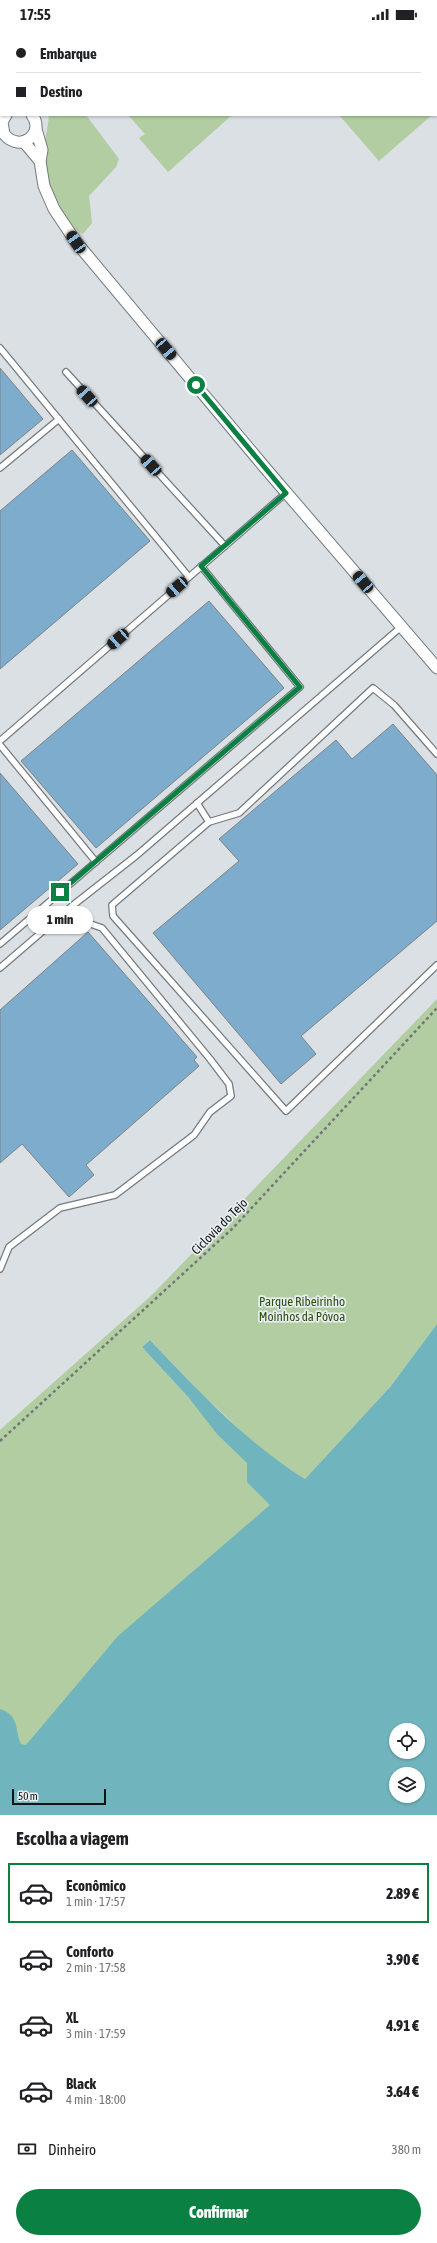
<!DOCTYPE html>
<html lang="pt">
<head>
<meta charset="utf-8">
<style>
  :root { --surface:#fff; --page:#f6f6f6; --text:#202124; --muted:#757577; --line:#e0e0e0; --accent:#0b8043 }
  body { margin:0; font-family:"Asap Condensed",sans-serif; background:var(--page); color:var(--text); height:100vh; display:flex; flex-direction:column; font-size:15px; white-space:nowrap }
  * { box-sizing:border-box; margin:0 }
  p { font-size:13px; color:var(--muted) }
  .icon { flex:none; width:22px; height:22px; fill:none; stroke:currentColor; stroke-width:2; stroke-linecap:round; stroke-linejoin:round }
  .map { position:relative; height:1787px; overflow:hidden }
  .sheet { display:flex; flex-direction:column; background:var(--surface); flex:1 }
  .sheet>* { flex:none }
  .banner { position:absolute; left:0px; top:0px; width:437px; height:88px; box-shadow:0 1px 3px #0004; display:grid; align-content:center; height:88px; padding:0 16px; background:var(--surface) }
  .controls { position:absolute; left:389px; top:1695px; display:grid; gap:8px }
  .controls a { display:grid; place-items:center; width:36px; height:36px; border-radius:50%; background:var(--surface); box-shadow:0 1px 3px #0004; font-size:20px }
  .scale { position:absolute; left:12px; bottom:10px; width:94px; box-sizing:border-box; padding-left:4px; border:2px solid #111315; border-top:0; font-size:11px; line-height:14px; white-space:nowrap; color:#111315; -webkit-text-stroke:3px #e8edf1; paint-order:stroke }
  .end { position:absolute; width:18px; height:18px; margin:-9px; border:5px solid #0b8043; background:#fff; box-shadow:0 0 0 2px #fff }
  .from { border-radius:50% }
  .bubble { position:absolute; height:28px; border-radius:14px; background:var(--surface); box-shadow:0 1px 3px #0004; font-size:13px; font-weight:800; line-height:28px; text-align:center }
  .car { position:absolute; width:12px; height:24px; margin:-12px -6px; border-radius:5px; box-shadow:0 0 3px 1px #0007; background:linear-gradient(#222 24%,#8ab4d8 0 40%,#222 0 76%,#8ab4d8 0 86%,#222 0) }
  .banner b { display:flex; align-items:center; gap:14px; height:38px; font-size:15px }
  .banner b+b { border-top:1px solid var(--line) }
  .banner i { width:10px; height:10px; background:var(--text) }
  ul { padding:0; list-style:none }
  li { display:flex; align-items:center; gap:12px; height:60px; margin:0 8px 6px; padding:0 8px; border:2px solid transparent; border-radius:0px }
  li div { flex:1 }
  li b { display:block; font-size:15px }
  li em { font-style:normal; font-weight:800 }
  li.selected { border-color:var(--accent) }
  li>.icon { width:36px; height:36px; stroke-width:1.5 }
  h2 { padding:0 16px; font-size:18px; line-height:48px }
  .pay { display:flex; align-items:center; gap:10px; height:44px; padding:0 16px; font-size:15px }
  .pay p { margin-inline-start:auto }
  .primary-button { display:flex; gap:8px; margin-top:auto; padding:8px 16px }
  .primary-button a { flex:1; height:46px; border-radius:24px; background:var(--accent); color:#fff; font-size:16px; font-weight:800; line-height:46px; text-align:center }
  .status { display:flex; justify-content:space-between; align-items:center; height:28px; padding:0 20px; background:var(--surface); direction:ltr }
  .status svg { height:11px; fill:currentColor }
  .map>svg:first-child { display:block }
</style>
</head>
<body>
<div class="status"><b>17:55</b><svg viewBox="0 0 49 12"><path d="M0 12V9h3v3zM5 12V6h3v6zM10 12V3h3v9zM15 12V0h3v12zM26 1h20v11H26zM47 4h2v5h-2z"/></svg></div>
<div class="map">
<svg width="437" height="1787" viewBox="0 0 437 1787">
  <rect width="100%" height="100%" fill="#dae0e4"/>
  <g fill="#b1cda1">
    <path d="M 263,0 L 437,0 L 437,82 L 436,1 Z"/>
    <path d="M 49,87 L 86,87 L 119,131 L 116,139 L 89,168 L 92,195 L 83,206 C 65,197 44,156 43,136 C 42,120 48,102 49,87 Z"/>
    <path d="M 128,87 L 232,87 L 168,144 L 139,110 L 145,106 Z"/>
    <path d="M 339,87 L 432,87 L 379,133 Z"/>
    <path d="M 437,971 L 437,1296 L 391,1358 L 305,1451 L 267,1427 L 203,1367 L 150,1312 L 142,1319 L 189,1370 L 294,1466 L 0,1747 L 0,1402 L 152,1267 Z"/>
  </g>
  <path fill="#70b4bd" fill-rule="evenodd" d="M 437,1296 L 437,1787 L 0,1787 L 0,1681 C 20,1688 14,1700 21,1716 L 26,1717 L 118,1608 L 270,1477 L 247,1454 L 247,1435 L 217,1406 L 189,1370 L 142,1319 L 150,1312 C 198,1362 245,1414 305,1451 L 391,1358 ZM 396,1702 L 418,1702 L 418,1724 L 396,1724 ZM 396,1746 L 418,1746 L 418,1768 L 396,1768 Z"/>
  <g fill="#7daccd" stroke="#7d8285">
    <path d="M 0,340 L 43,391 L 0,427 Z"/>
    <path d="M 72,422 L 150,513 L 0,641 L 0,483 Z"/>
    <path d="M 209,573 L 284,660 L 96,820 L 21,733 Z"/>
    <path d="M 393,696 L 437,747 L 437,893 L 301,1008 L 316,1026 L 281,1056 L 153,905 L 239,833 L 219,811 L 336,712 L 352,731 Z"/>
    <path d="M 0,745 L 78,836 L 0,902 Z"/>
    <path d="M 88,904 L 197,1029 L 194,1032 L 199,1038 L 86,1137 L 94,1147 L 69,1169 L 22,1116 L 0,1135 L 0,982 Z"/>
  </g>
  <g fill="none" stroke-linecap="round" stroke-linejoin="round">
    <defs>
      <g id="lane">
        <path d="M 0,320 L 189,549"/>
        <path d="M 66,344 L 225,518"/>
        <path d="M 0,440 L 59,391"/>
        <path d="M 0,713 L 286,465"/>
        <path d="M 0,717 L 96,834"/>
        <path d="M 437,726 L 394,677 L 373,660 L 239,785 L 209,794 L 112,877 L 113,888 L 286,1083 L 437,937"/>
        <path d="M 197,775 L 209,794"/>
        <path d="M 0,916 L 300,659 L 201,538"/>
        <path d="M 0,940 L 72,878 L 137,827 L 401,599"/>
        <path d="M 0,1241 L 9,1219 L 60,1180 L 115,1167 L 194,1107 L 210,1084 L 231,1068 L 229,1056 L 210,1031 L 102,900 L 71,889 L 72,878"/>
      </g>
      <g id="street">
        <path d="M 90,1 L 91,0"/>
        <path d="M 6,87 L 2,94 L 4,106 C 20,126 46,105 32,87"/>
        <path d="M 36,101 L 42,122 L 40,133 L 44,158 L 54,181 L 76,214 L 266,441 L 437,640"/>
        <path d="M 24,114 L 40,133"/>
      </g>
    </defs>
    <use href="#lane" stroke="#757a7e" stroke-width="8"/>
    <use href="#street" stroke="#757a7e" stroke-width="13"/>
    <path stroke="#727678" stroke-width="2.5" stroke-dasharray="3 3" stroke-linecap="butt" d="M 0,1413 L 233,1200 L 437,980"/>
    <use href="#lane" stroke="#fff" stroke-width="5.5"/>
    <use href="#street" stroke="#fff" stroke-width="11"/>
    <g stroke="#4b4e51" stroke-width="3">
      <path d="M 20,1 L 21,0"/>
      <path d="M 0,23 L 1,22"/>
    </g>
  </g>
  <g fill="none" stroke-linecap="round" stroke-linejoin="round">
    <path stroke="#0b8043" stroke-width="5" d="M 60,864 L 300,659 L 201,538 L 286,465 L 196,357"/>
  </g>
  <g text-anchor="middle" stroke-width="3.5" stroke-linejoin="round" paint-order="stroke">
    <g font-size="13" fill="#111315" stroke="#e8edf1">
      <text transform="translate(219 1198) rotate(-45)" y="5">Ciclovia do Tejo</text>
    </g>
    <g font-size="13" fill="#2d500f" stroke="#e8edf1">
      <text x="302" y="1278">Parque Ribeirinho<tspan x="302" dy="15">Moinhos da Póvoa</tspan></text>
    </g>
  </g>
</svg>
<div class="controls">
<a><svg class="icon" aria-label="locate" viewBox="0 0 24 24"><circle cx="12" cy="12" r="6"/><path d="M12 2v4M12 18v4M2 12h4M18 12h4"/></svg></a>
<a><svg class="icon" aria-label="layers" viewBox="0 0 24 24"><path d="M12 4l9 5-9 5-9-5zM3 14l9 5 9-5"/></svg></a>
</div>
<div class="scale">50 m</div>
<i class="end from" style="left:196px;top:357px"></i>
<i class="end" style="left:60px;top:864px"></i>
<div class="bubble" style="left:27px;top:878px;width:66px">1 min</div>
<i class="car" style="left:76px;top:214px;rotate:326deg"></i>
<i class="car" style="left:166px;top:321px;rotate:140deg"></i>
<i class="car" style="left:87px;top:368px;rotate:318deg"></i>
<i class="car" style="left:151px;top:437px;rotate:318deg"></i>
<i class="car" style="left:363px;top:554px;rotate:320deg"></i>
<i class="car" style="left:177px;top:559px;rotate:229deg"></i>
<i class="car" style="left:118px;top:611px;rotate:229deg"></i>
<div class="banner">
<b><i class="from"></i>Embarque</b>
<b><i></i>Destino</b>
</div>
</div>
<section class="sheet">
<h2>Escolha a viagem</h2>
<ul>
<li class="selected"><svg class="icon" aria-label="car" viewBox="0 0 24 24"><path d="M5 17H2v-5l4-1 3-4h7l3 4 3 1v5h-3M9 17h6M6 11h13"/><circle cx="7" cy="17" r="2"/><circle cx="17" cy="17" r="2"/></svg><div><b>Econômico</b><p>1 min · 17:57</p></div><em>2.89 €</em></li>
<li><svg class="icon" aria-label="car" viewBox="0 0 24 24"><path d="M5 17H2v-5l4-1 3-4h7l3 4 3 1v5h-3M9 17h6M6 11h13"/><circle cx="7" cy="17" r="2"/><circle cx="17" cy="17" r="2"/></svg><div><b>Conforto</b><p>2 min · 17:58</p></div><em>3.90 €</em></li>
<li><svg class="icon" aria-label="car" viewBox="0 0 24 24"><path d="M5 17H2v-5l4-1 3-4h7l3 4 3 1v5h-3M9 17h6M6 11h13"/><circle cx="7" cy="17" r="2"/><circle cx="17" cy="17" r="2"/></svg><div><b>XL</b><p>3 min · 17:59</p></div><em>4.91 €</em></li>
<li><svg class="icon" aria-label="car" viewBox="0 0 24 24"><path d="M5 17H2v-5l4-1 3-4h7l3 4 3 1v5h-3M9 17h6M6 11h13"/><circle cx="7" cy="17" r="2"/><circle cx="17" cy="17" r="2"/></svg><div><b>Black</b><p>4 min · 18:00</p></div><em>3.64 €</em></li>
</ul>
<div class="pay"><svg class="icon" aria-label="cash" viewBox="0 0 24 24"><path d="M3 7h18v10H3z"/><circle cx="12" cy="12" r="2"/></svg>Dinheiro<p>380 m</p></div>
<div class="primary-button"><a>Confirmar</a></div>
</section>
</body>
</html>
